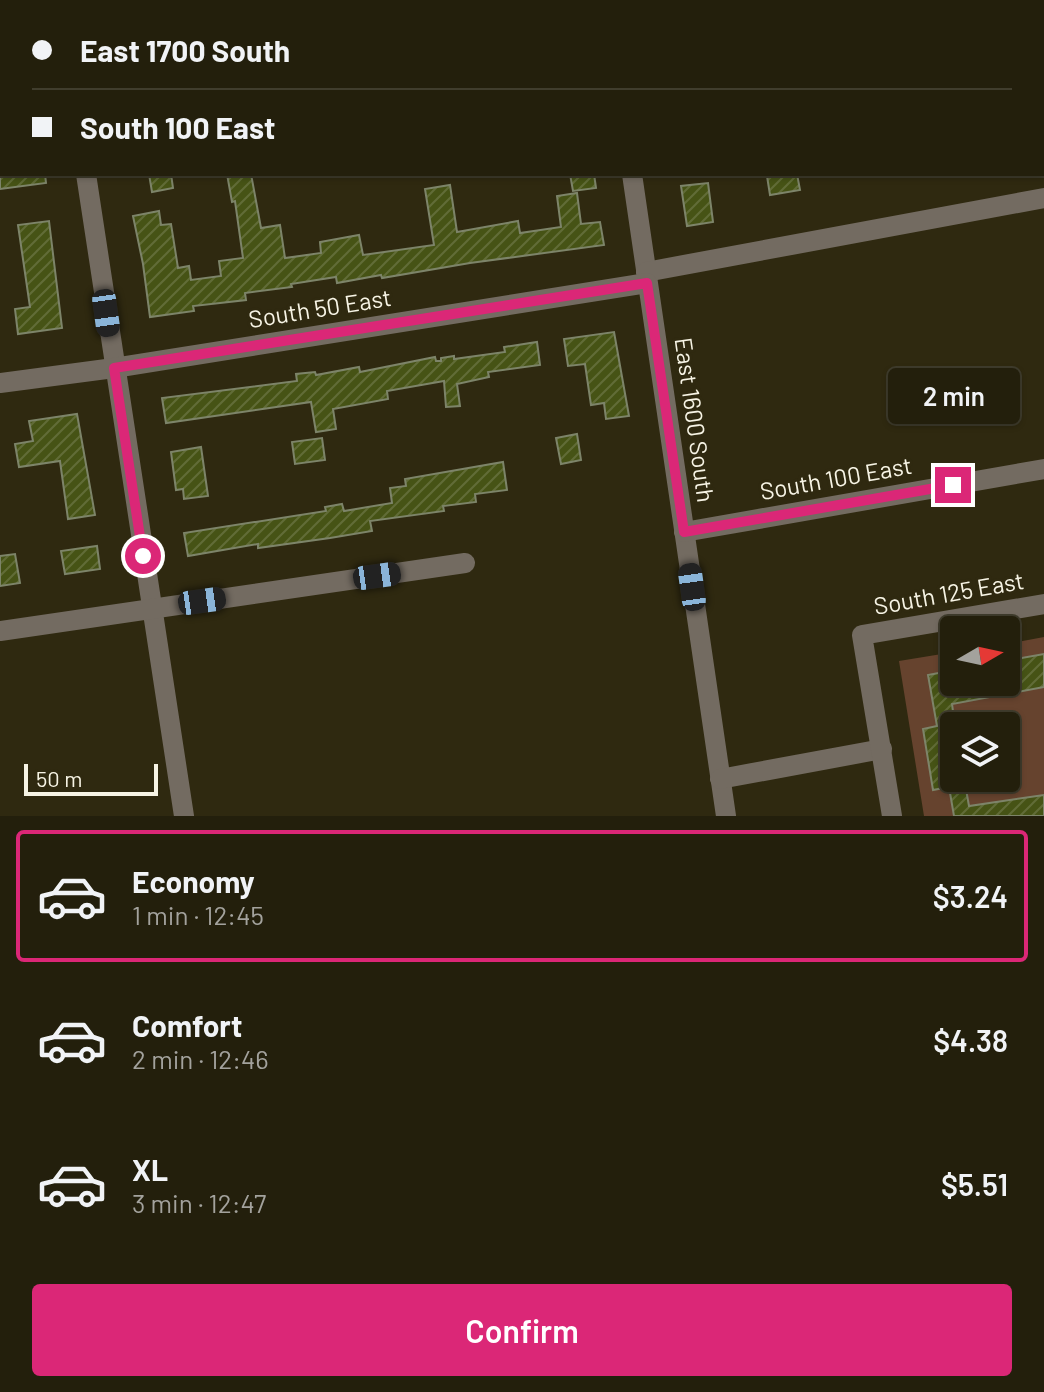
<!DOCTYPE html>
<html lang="en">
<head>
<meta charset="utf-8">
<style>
  :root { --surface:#231f0c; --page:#2b2715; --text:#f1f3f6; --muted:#a3a29d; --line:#403d2d; --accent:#db2777 }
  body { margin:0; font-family:Barlow,sans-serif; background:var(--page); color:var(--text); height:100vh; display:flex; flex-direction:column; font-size:30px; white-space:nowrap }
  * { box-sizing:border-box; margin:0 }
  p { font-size:26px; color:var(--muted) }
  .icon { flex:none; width:44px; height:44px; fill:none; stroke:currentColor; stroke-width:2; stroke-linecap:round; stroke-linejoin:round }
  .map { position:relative; height:816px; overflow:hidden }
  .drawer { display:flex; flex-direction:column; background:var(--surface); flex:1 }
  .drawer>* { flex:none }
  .top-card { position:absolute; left:0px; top:0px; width:1044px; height:176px; box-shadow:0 2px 6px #0004,0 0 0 2px var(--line); display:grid; align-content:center; height:176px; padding:0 32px; background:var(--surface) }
  .needle { width:52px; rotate:81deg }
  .fabs { position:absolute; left:940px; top:616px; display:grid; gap:16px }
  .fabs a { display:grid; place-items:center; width:80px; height:80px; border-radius:8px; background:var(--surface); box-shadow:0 2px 6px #0004,0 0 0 2px var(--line); font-size:40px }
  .scale { position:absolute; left:24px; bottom:20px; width:134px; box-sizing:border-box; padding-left:8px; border:4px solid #f7f4e5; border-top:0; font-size:22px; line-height:28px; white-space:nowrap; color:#f7f4e5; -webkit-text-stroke:6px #2f2910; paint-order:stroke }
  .end { position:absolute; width:36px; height:36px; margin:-18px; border:10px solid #db2777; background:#fff; box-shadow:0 0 0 4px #fff }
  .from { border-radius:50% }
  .bubble { position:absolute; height:56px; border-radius:8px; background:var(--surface); box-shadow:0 2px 6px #0004,0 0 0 2px var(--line); font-size:26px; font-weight:600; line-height:56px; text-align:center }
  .car { position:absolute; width:24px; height:48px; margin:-24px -12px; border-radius:10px; box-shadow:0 0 6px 2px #0007; background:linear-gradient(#222 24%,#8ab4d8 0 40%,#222 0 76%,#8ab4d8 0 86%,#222 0) }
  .top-card b { display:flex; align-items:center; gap:28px; height:76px; font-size:30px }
  .top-card b+b { border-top:2px solid var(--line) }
  .top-card i { width:20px; height:20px; background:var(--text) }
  ul { padding:14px 0 0; list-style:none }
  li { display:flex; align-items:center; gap:24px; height:132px; margin:0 16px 12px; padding:0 16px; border:4px solid transparent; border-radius:8px }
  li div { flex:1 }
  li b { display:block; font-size:30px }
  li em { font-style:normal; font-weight:600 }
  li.active { border-color:var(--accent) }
  li>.icon { width:72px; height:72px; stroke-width:1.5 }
  .button { display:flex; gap:16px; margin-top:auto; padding:16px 32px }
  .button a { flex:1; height:92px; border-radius:8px; background:var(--accent); color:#fff; font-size:32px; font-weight:600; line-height:92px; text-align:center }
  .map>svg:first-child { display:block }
</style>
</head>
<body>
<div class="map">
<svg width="1044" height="816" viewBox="0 0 1044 816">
  <defs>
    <pattern id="building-hatch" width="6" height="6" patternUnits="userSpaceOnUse" patternTransform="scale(2)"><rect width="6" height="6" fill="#465315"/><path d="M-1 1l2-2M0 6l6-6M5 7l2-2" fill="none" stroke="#616c37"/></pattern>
  </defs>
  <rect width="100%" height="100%" fill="#2f2910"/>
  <path fill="#66432e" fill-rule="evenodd" d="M 1044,637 L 1044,816 L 924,816 L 899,661 L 954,652 L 954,682 L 1006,682 L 1006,644 ZM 954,726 L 1006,726 L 1006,778 L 954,778 Z"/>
  <g fill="url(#building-hatch)" stroke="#7d8469" stroke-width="2">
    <path d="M 0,174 L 45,174 L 46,183 L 0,189 Z"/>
    <path d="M 149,174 L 171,174 L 173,188 L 152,192 Z"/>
    <path d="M 227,174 L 251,174 L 261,228 L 280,225 L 285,258 L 321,253 L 320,242 L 359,235 L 363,255 L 434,245 L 425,189 L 450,185 L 457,232 L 518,221 L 520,233 L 561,227 L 557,196 L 577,193 L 581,224 L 600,222 L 604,245 L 470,263 L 382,278 L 381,275 L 337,283 L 336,277 L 291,284 L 292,287 L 245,293 L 246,300 L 193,306 L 194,311 L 150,317 L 143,264 L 133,216 L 159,211 L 161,225 L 171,224 L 178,268 L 189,266 L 191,280 L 221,276 L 219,261 L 243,258 L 235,201 L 232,202 Z"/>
    <path d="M 570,174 L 594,174 L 596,188 L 573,191 Z"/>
    <path d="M 779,174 L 797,174 L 800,190 L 770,195 L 767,176 Z"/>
    <path d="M 708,183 L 713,222 L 687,226 L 681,186 Z"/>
    <path d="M 49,221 L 62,328 L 18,334 L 15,309 L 30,307 L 18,225 Z"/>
    <path d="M 614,332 L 629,416 L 606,419 L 604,403 L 591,405 L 585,364 L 568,366 L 564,339 Z"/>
    <path d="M 537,342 L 540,365 L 488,372 L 489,377 L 457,384 L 460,406 L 446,407 L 444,381 L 387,391 L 388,399 L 333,409 L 336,429 L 316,432 L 311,402 L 166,423 L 162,398 L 297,381 L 296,374 L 315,372 L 316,375 L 359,367 L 360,372 L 435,357 L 436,361 L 441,361 L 441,358 L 454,356 L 454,359 L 505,352 L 504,347 Z"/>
    <path d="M 77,414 L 95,515 L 68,519 L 60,461 L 19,467 L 15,444 L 33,441 L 29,421 Z"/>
    <path d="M 577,434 L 581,460 L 561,464 L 556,438 Z"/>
    <path d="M 322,438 L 325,460 L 295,464 L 292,442 Z"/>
    <path d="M 201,447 L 208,496 L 184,499 L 183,489 L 176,490 L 171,452 Z"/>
    <path d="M 503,462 L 507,490 L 475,494 L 476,502 L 443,506 L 444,511 L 370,521 L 372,531 L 330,538 L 258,548 L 258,544 L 188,556 L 184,533 L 326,511 L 325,507 L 342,504 L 344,511 L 392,503 L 390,488 L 406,486 L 405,479 Z"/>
    <path d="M 97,546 L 100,569 L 65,574 L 61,551 Z"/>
    <path d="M 15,554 L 20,583 L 0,586 L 0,556 Z"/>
    <path d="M 1044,654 L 1044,687 L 952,704 L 955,726 L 954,778 L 964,778 L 969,806 L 1044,795 L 1044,816 L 954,816 L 949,787 L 933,790 L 923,729 L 937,726 L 928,675 L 954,670 L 954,682 L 1015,682 L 1011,660 Z"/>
  </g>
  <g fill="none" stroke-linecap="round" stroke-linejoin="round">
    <g stroke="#736b61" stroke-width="20">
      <path d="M 586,2 L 597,0"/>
      <path d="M 0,108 L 2,108"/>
      <path d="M 86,174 L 184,816"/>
      <path d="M 632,174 L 726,816"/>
      <path d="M 646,272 L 1044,198"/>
      <path d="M 0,383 L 114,368 L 647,283"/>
      <path d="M 684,532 L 1044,469"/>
      <path d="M 0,631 L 465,563"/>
      <path d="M 720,779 L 882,749"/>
      <path d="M 892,816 L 862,635 L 1044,604"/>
    </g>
  </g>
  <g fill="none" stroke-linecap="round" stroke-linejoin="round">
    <path stroke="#db2777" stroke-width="10" d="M 143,556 L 114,368 L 647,283 L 684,532 L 953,485"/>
  </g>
  <g text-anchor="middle" stroke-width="6" stroke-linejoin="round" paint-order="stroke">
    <g font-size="24" fill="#f7f4e5" stroke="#2f2910">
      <text transform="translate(320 309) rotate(-9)" y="8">South 50 East</text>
      <text transform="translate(694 420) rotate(82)" y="8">East 1600 South</text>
      <text transform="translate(836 479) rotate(-10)" y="8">South 100 East</text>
      <text transform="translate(949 594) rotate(-10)" y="8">South 125 East</text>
    </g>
  </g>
</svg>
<div class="fabs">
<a><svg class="needle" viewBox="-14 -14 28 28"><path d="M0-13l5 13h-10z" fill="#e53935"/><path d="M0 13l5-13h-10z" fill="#a3a29d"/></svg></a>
<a><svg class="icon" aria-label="layers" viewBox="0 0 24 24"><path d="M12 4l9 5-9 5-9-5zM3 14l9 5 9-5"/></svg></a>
</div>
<div class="scale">50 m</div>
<i class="end from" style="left:143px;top:556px"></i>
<i class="end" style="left:953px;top:485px"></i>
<div class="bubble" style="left:888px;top:368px;width:132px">2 min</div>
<i class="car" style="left:106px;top:313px;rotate:172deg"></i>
<i class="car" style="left:377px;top:576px;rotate:82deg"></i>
<i class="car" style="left:692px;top:587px;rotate:352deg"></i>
<i class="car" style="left:202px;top:601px;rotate:82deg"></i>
<div class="top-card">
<b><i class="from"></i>East 1700 South</b>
<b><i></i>South 100 East</b>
</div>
</div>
<section class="drawer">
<ul>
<li class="active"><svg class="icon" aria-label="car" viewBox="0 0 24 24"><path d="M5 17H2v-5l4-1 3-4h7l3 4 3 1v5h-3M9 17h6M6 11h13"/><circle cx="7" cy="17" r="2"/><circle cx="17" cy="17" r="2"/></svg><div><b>Economy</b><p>1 min · 12:45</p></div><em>$3.24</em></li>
<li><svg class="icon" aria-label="car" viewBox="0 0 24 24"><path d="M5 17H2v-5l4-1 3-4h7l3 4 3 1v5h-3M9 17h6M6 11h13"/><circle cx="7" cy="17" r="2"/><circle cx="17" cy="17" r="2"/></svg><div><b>Comfort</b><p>2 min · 12:46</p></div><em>$4.38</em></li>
<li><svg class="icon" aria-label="car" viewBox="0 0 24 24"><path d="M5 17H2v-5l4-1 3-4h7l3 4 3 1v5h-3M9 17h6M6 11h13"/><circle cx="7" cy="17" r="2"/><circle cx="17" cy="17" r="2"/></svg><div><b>XL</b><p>3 min · 12:47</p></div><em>$5.51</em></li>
</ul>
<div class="button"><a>Confirm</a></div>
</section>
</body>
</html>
